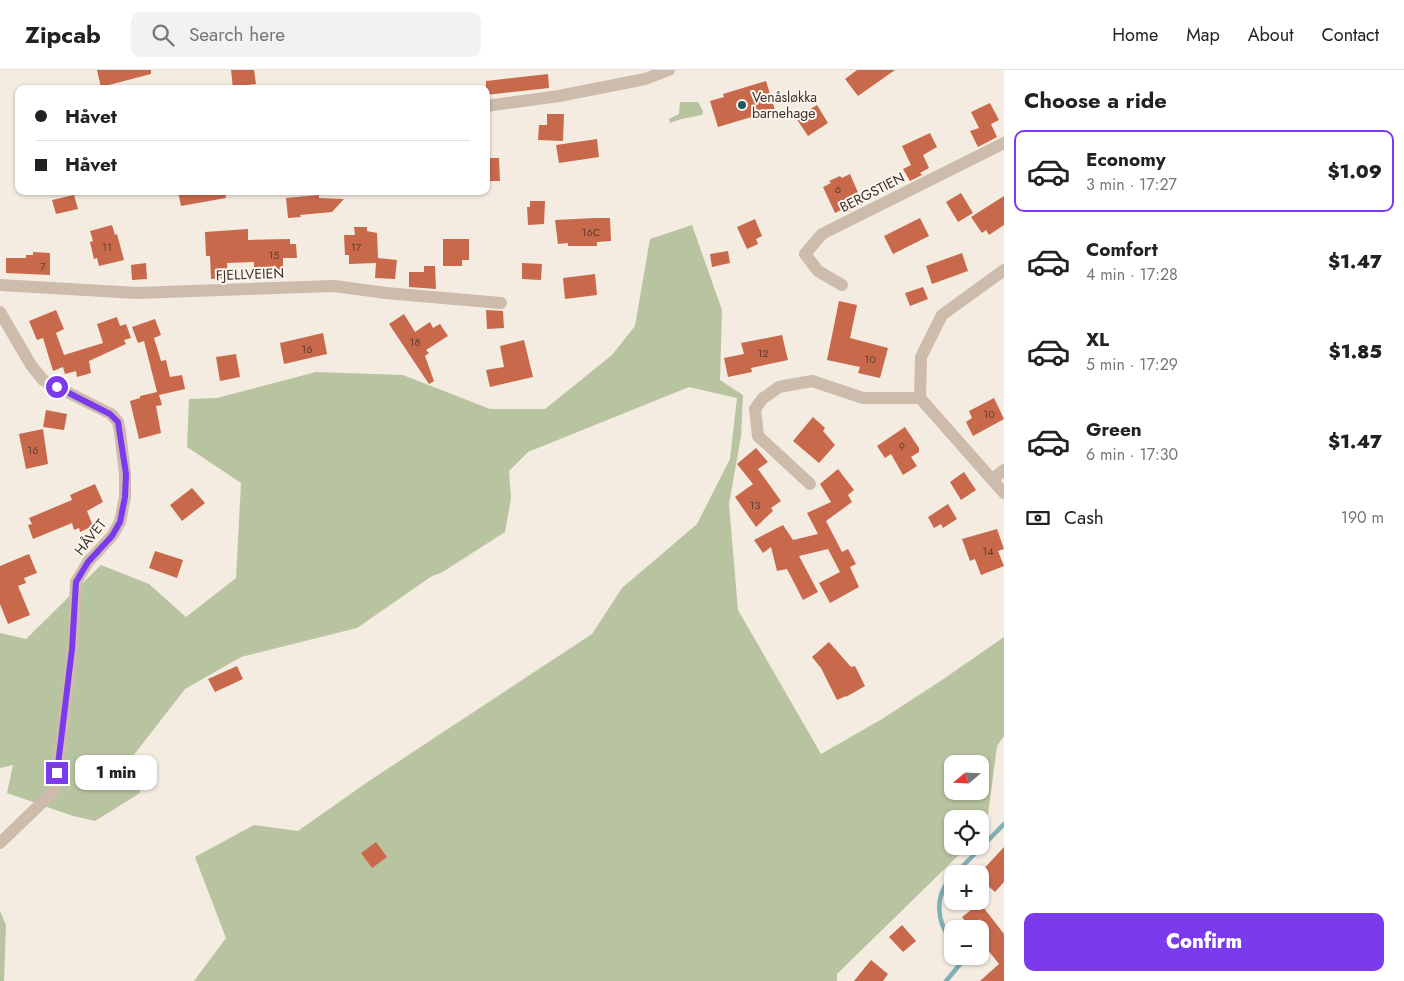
<!DOCTYPE html>
<html lang="en">
<head>
<meta charset="utf-8">
<style>
  :root { --surface:#fff; --page:#f2f2f2; --text:#222; --muted:#767676; --line:#e0e0e0; --accent:#7c3aed }
  body { margin:0; font-family:Jost,sans-serif; background:var(--page); color:var(--text); height:100vh; display:flex; flex-direction:column; font-size:19px; white-space:nowrap }
  * { box-sizing:border-box; margin:0 }
  p { font-size:16px; color:var(--muted) }
  .icon { flex:none; width:28px; height:28px; fill:none; stroke:currentColor; stroke-width:2; stroke-linecap:round; stroke-linejoin:round }
  .map { position:relative; flex:1; overflow:hidden }
  .side { display:flex; flex-direction:column; background:var(--surface); width:400px }
  .side>* { flex:none }
  .hud { position:absolute; left:15px; top:15px; width:475px; height:110px; border-radius:10px; box-shadow:0 1px 4px #0004; display:grid; align-content:center; height:110px; padding:0 20px; background:var(--surface) }
  .needle { width:32px; rotate:251deg }
  .tools { position:absolute; left:944px; top:685px; display:grid; gap:10px }
  .tools a { display:grid; place-items:center; width:45px; height:45px; border-radius:10px; background:var(--surface); box-shadow:0 1px 4px #0004; font-size:25px }
  .end { position:absolute; width:22px; height:22px; margin:-11px; border:6px solid #7c3aed; background:#fff; box-shadow:0 0 0 2px #fff }
  .from { border-radius:50% }
  .bubble { position:absolute; height:35px; border-radius:10px; background:var(--surface); box-shadow:0 1px 4px #0004; font-size:16px; font-weight:800; line-height:35px; text-align:center }
  .hud b { display:flex; align-items:center; gap:18px; height:48px; font-size:19px }
  .hud b+b { border-top:1px solid var(--line) }
  .hud i { width:12px; height:12px; background:var(--text) }
  ul { padding:0; list-style:none }
  li { display:flex; align-items:center; gap:15px; height:82px; margin:0 10px 8px; padding:0 10px; border:2px solid transparent; border-radius:10px }
  li div { flex:1 }
  li b { display:block; font-size:19px }
  li em { font-style:normal; font-weight:800 }
  li.active { border-color:var(--accent) }
  li>.icon { width:45px; height:45px; stroke-width:1.5 }
  h2 { padding:0 20px; font-size:22px; line-height:60px }
  .pay { display:flex; align-items:center; gap:12px; height:55px; padding:0 20px; font-size:19px }
  .pay p { margin-inline-start:auto }
  .primary-button { display:flex; gap:10px; margin-top:auto; padding:10px 20px }
  .primary-button a { flex:1; height:58px; border-radius:10px; background:var(--accent); color:#fff; font-size:20px; font-weight:800; line-height:58px; text-align:center }
  header { display:flex; align-items:center; gap:30px; box-sizing:border-box; height:70px; padding:0 25px; background:var(--surface); border-bottom:1px solid var(--line) }
  header strong { font-size:24px }
  nav { display:flex; gap:28px; margin-inline-start:auto; font-size:18px }
  .search { width:350px; height:45px; background:var(--page); display:flex; align-items:center; gap:12px; box-sizing:border-box; padding:0 18px; border-radius:10px; color:var(--muted); font-size:19px }
  main { display:flex; flex:1; min-height:0 }
  .map>svg:first-child { display:block }
</style>
</head>
<body>
<header>
<strong>Zipcab</strong>
<div class="search"><svg class="icon" aria-label="search" viewBox="0 0 24 24"><circle cx="10" cy="10" r="6"/><path d="M15 15l6 6"/></svg>Search here</div>
<nav><a>Home</a><a>Map</a><a>About</a><a>Contact</a></nav>
</header>
<main>
<div class="map">
<svg width="1004" height="911" viewBox="0 0 1004 911">
  <rect width="100%" height="100%" fill="#f4ebe1"/>
  <g fill="#b8c4a0" fill-rule="evenodd">
    <path d="M 680,32 L 698,32 L 703,41 L 702,45 L 681,49 L 670,53 L 669,49 L 679,44 Z"/>
    <path d="M 692,155 L 722,240 L 720,310 L 743,325 L 741,366 L 729,434 L 738,540 L 821,684 L 882,649 L 942,610 L 1004,567 L 1004,666 L 997,676 L 986,759 L 980,765 L 980,749 L 952,749 L 952,776 L 968,776 L 837,904 L 837,911 L 194,911 L 226,868 L 195,787 L 254,755 L 298,761 L 369,711 L 592,564 L 622,518 L 697,454 L 730,389 L 737,328 L 689,317 L 528,382 L 509,401 L 511,428 L 505,462 L 441,503 L 432,506 L 357,558 L 241,587 L 185,619 L 133,686 L 140,723 L 95,751 L 73,746 L 7,723 L 13,695 L 0,698 L 0,563 L 26,569 L 101,495 L 149,514 L 186,547 L 236,508 L 241,413 L 187,377 L 189,329 L 217,328 L 316,302 L 403,305 L 490,339 L 545,339 L 612,285 L 635,256 L 650,169 ZM 952,694 L 980,694 L 980,721 L 952,721 Z"/>
    <path d="M 0,841 L 6,855 L 4,911 L 0,911 Z"/>
  </g>
  <g fill="none" stroke-linecap="round" stroke-linejoin="round">
    <g stroke="#7fb0b2" stroke-width="4.5">
      <path d="M 955,804 L 1004,754"/>
      <path d="M 952,807 C 934,825 936,852 952,871"/>
      <path d="M 946,911 L 962,892 L 961,886"/>
    </g>
  </g>
  <g fill="#c8694b">
    <path d="M 97,0 L 151,0 L 151,4 L 101,17 Z"/>
    <path d="M 231,0 L 254,0 L 256,14 L 247,15 L 248,19 L 233,19 Z"/>
    <path d="M 857,0 L 895,0 L 858,26 L 845,9 Z"/>
    <path d="M 548,4 L 549,18 L 486,25 L 486,11 Z"/>
    <path d="M 766,11 L 775,40 L 718,57 L 710,31 L 724,27 L 723,24 Z"/>
    <path d="M 990,33 L 999,50 L 991,54 L 997,67 L 978,77 L 970,61 L 979,58 L 971,42 Z"/>
    <path d="M 817,35 L 828,53 L 808,66 L 796,48 Z"/>
    <path d="M 547,44 L 564,44 L 563,71 L 538,70 L 539,55 L 547,55 Z"/>
    <path d="M 930,63 L 937,77 L 923,85 L 929,98 L 920,103 L 922,105 L 910,111 L 903,99 L 911,95 L 902,76 Z"/>
    <path d="M 597,69 L 599,87 L 559,93 L 556,75 Z"/>
    <path d="M 486,88 L 499,88 L 500,111 L 486,111 Z"/>
    <path d="M 850,104 L 863,134 L 848,142 L 845,138 L 835,143 L 823,117 L 831,113 L 829,111 L 840,106 L 842,108 Z"/>
    <path d="M 178,121 L 225,121 L 226,128 L 181,136 Z"/>
    <path d="M 961,123 L 973,143 L 958,152 L 946,132 Z"/>
    <path d="M 74,125 L 78,139 L 56,144 L 52,130 Z"/>
    <path d="M 319,125 L 319,128 L 344,129 L 332,142 L 300,145 L 301,147 L 288,148 L 286,128 Z"/>
    <path d="M 1004,126 L 1004,155 L 989,165 L 986,160 L 982,163 L 971,147 Z"/>
    <path d="M 530,131 L 545,131 L 544,154 L 528,155 L 527,137 L 530,137 Z"/>
    <path d="M 595,148 L 610,148 L 611,171 L 597,172 L 597,176 L 568,176 L 568,173 L 558,174 L 555,150 Z"/>
    <path d="M 920,148 L 929,166 L 893,184 L 884,166 Z"/>
    <path d="M 755,149 L 762,166 L 756,169 L 758,174 L 747,179 L 737,157 Z"/>
    <path d="M 112,155 L 115,165 L 117,164 L 124,190 L 99,196 L 97,188 L 94,189 L 90,172 L 93,171 L 90,161 Z"/>
    <path d="M 354,157 L 367,157 L 367,161 L 377,163 L 378,188 L 397,190 L 395,209 L 375,208 L 376,193 L 349,194 L 349,185 L 345,185 L 344,165 L 355,165 Z"/>
    <path d="M 248,159 L 248,170 L 290,169 L 290,174 L 296,174 L 297,188 L 283,188 L 283,205 L 254,206 L 254,192 L 227,193 L 228,208 L 211,209 L 210,186 L 206,186 L 205,162 Z"/>
    <path d="M 443,169 L 469,169 L 469,190 L 462,190 L 462,196 L 443,196 Z"/>
    <path d="M 728,181 L 730,193 L 712,197 L 710,184 Z"/>
    <path d="M 33,182 L 50,183 L 50,205 L 6,203 L 6,188 L 26,188 L 26,185 L 33,185 Z"/>
    <path d="M 962,183 L 968,201 L 932,214 L 926,196 Z"/>
    <path d="M 146,193 L 147,209 L 132,210 L 131,195 Z"/>
    <path d="M 522,193 L 542,194 L 541,210 L 522,209 Z"/>
    <path d="M 424,196 L 435,196 L 436,219 L 409,217 L 409,202 L 424,202 Z"/>
    <path d="M 595,204 L 597,225 L 565,229 L 563,208 Z"/>
    <path d="M 923,217 L 928,229 L 910,236 L 905,223 Z"/>
    <path d="M 839,231 L 857,235 L 850,268 L 888,278 L 880,308 L 858,303 L 860,297 L 827,290 Z"/>
    <path d="M 56,240 L 64,259 L 56,263 L 64,285 L 103,273 L 97,254 L 117,247 L 120,256 L 126,254 L 131,268 L 124,270 L 126,274 L 89,291 L 91,303 L 77,307 L 76,301 L 65,304 L 63,297 L 53,301 L 43,268 L 37,270 L 29,251 Z"/>
    <path d="M 486,240 L 503,241 L 504,258 L 487,259 Z"/>
    <path d="M 404,244 L 415,262 L 430,252 L 433,258 L 440,254 L 448,266 L 426,280 L 429,283 L 425,286 L 434,311 L 429,314 L 389,254 Z"/>
    <path d="M 155,249 L 161,265 L 154,268 L 161,291 L 166,290 L 170,307 L 182,305 L 185,319 L 159,325 L 162,335 L 156,336 L 161,363 L 139,369 L 130,331 L 140,328 L 140,326 L 157,322 L 144,271 L 138,273 L 132,257 Z"/>
    <path d="M 323,263 L 327,284 L 284,294 L 280,273 Z"/>
    <path d="M 782,265 L 788,290 L 751,298 L 752,302 L 728,307 L 724,288 L 744,284 L 741,273 Z"/>
    <path d="M 524,270 L 533,307 L 490,317 L 486,300 L 504,297 L 500,276 Z"/>
    <path d="M 236,284 L 240,307 L 220,311 L 216,287 Z"/>
    <path d="M 994,328 L 1004,349 L 973,366 L 966,352 L 972,348 L 969,341 Z"/>
    <path d="M 46,340 L 67,344 L 64,360 L 43,357 Z"/>
    <path d="M 813,347 L 825,358 L 823,361 L 835,375 L 819,393 L 793,371 Z"/>
    <path d="M 905,357 L 919,378 L 919,382 L 911,387 L 917,396 L 903,405 L 891,384 L 885,388 L 877,376 Z"/>
    <path d="M 43,359 L 48,394 L 26,399 L 19,364 Z"/>
    <path d="M 756,378 L 768,392 L 758,399 L 781,431 L 771,438 L 773,441 L 756,457 L 735,427 L 753,414 L 737,394 Z"/>
    <path d="M 838,399 L 854,420 L 848,425 L 852,432 L 826,451 L 842,482 L 848,479 L 856,494 L 850,497 L 859,517 L 830,533 L 819,513 L 840,502 L 828,479 L 799,486 L 818,522 L 803,530 L 787,499 L 777,501 L 771,477 L 763,483 L 754,470 L 783,455 L 793,470 L 818,464 L 807,443 L 831,432 L 820,414 Z"/>
    <path d="M 964,402 L 976,420 L 961,430 L 950,412 Z"/>
    <path d="M 95,414 L 103,432 L 87,441 L 93,456 L 80,462 L 79,458 L 74,460 L 72,453 L 33,469 L 28,455 L 32,454 L 29,448 L 72,430 L 70,425 Z"/>
    <path d="M 192,418 L 205,433 L 182,451 L 170,435 Z"/>
    <path d="M 948,434 L 957,449 L 943,458 L 941,454 L 934,458 L 928,447 Z"/>
    <path d="M 997,459 L 1004,479 L 998,481 L 1004,496 L 981,505 L 975,489 L 970,491 L 962,469 Z"/>
    <path d="M 155,481 L 183,490 L 177,508 L 149,498 Z"/>
    <path d="M 29,484 L 37,503 L 24,508 L 26,513 L 18,516 L 30,545 L 8,554 L 0,534 L 0,496 Z"/>
    <path d="M 829,572 L 851,597 L 855,596 L 865,616 L 846,627 L 846,626 L 837,630 L 821,598 L 812,587 Z"/>
    <path d="M 237,596 L 243,609 L 215,622 L 208,609 Z"/>
    <path d="M 376,772 L 387,787 L 372,798 L 361,783 Z"/>
    <path d="M 1004,777 L 1004,812 L 995,822 L 980,809 L 980,803 Z"/>
    <path d="M 980,833 L 1004,864 L 1004,911 L 980,911 L 999,894 L 980,870 L 980,849 L 970,857 L 962,847 Z"/>
    <path d="M 902,855 L 916,871 L 903,882 L 889,867 Z"/>
    <path d="M 871,890 L 888,904 L 883,911 L 854,911 Z"/>
  </g>
  <g fill="none" stroke-linecap="round" stroke-linejoin="round">
    <g stroke="#cdbbac" stroke-width="12">
      <path d="M 486,36 L 559,26 L 645,9 L 669,0"/>
      <path d="M 0,215 L 137,223 L 334,216 L 386,223 L 501,233"/>
      <path d="M 842,215 L 818,201 L 805,184 L 822,164 L 1004,73"/>
      <path d="M 0,242 L 31,295 L 43,310 L 111,344 L 118,352 L 120,362 L 125,404 L 125,427 L 120,452 L 112,466 L 88,492 L 76,512 L 74,562 L 69,612 L 54,721 L 0,773"/>
      <path d="M 920,328 L 1004,423"/>
      <path d="M 993,409 L 1004,400"/>
      <path d="M 810,414 L 758,366 L 755,339 L 762,329 L 779,317 L 812,311 L 863,328 L 920,328 L 921,287 L 942,245 L 1004,200"/>
    </g>
  </g>
  <g fill="none" stroke-linecap="round" stroke-linejoin="round">
    <path stroke="#7c3aed" stroke-width="6" d="M 57,703 L 72,579 L 76,512 L 88,492 L 112,466 L 120,452 L 125,427 L 126,404 L 118,352 L 110,344 L 57,317"/>
  </g>
  <circle fill="#1f5a5e" stroke="#fbf5ee" stroke-width="2" cx="742" cy="35" r="5"/>
  <g text-anchor="middle" stroke-width="4" stroke-linejoin="round" paint-order="stroke">
    <g font-size="11" fill="#5e3e33">
      <text x="838" y="123">6</text>
      <text x="591" y="166">16C</text>
      <text x="107" y="181">11</text>
      <text x="356" y="181">17</text>
      <text x="274" y="189">15</text>
      <text x="43" y="200">7</text>
      <text x="415" y="276">18</text>
      <text x="307" y="283">16</text>
      <text x="763" y="287">12</text>
      <text x="870" y="293">10</text>
      <text x="989" y="348">10</text>
      <text x="902" y="380">9</text>
      <text x="33" y="384">16</text>
      <text x="755" y="439">13</text>
      <text x="988" y="485">14</text>
    </g>
    <g font-size="14" fill="#3b302b" stroke="#fbf5ee" text-anchor="start">
      <text x="752" y="32">Venåsløkka<tspan x="752" dy="16">barnehage</tspan></text>
    </g>
    <g font-size="14" fill="#3b302b" stroke="#fbf5ee">
      <text transform="translate(872 122) rotate(-27)" y="5">BERGSTIEN</text>
      <text transform="translate(250 204) rotate(-2)" y="5">FJELLVEIEN</text>
      <text transform="translate(90 467) rotate(-52)" y="5">HÅVET</text>
    </g>
  </g>
</svg>
<div class="tools">
<a><svg class="needle" viewBox="-14 -14 28 28"><path d="M0-13l5 13h-10z" fill="#e53935"/><path d="M0 13l5-13h-10z" fill="#767676"/></svg></a>
<a><svg class="icon" aria-label="locate" viewBox="0 0 24 24"><circle cx="12" cy="12" r="6"/><path d="M12 2v4M12 18v4M2 12h4M18 12h4"/></svg></a>
<a>+</a>
<a>−</a>
</div>
<i class="end from" style="left:57px;top:317px"></i>
<i class="end" style="left:57px;top:703px"></i>
<div class="bubble" style="left:75px;top:685px;width:82px">1 min</div>
<div class="hud">
<b><i class="from"></i>Håvet</b>
<b><i></i>Håvet</b>
</div>
</div>
<section class="side">
<h2>Choose a ride</h2>
<ul>
<li class="active"><svg class="icon" aria-label="car" viewBox="0 0 24 24"><path d="M5 17H2v-5l4-1 3-4h7l3 4 3 1v5h-3M9 17h6M6 11h13"/><circle cx="7" cy="17" r="2"/><circle cx="17" cy="17" r="2"/></svg><div><b>Economy</b><p>3 min · 17:27</p></div><em>$1.09</em></li>
<li><svg class="icon" aria-label="car" viewBox="0 0 24 24"><path d="M5 17H2v-5l4-1 3-4h7l3 4 3 1v5h-3M9 17h6M6 11h13"/><circle cx="7" cy="17" r="2"/><circle cx="17" cy="17" r="2"/></svg><div><b>Comfort</b><p>4 min · 17:28</p></div><em>$1.47</em></li>
<li><svg class="icon" aria-label="car" viewBox="0 0 24 24"><path d="M5 17H2v-5l4-1 3-4h7l3 4 3 1v5h-3M9 17h6M6 11h13"/><circle cx="7" cy="17" r="2"/><circle cx="17" cy="17" r="2"/></svg><div><b>XL</b><p>5 min · 17:29</p></div><em>$1.85</em></li>
<li><svg class="icon" aria-label="car" viewBox="0 0 24 24"><path d="M5 17H2v-5l4-1 3-4h7l3 4 3 1v5h-3M9 17h6M6 11h13"/><circle cx="7" cy="17" r="2"/><circle cx="17" cy="17" r="2"/></svg><div><b>Green</b><p>6 min · 17:30</p></div><em>$1.47</em></li>
</ul>
<div class="pay"><svg class="icon" aria-label="cash" viewBox="0 0 24 24"><path d="M3 7h18v10H3z"/><circle cx="12" cy="12" r="2"/></svg>Cash<p>190 m</p></div>
<div class="primary-button"><a>Confirm</a></div>
</section>
</main>
</body>
</html>
